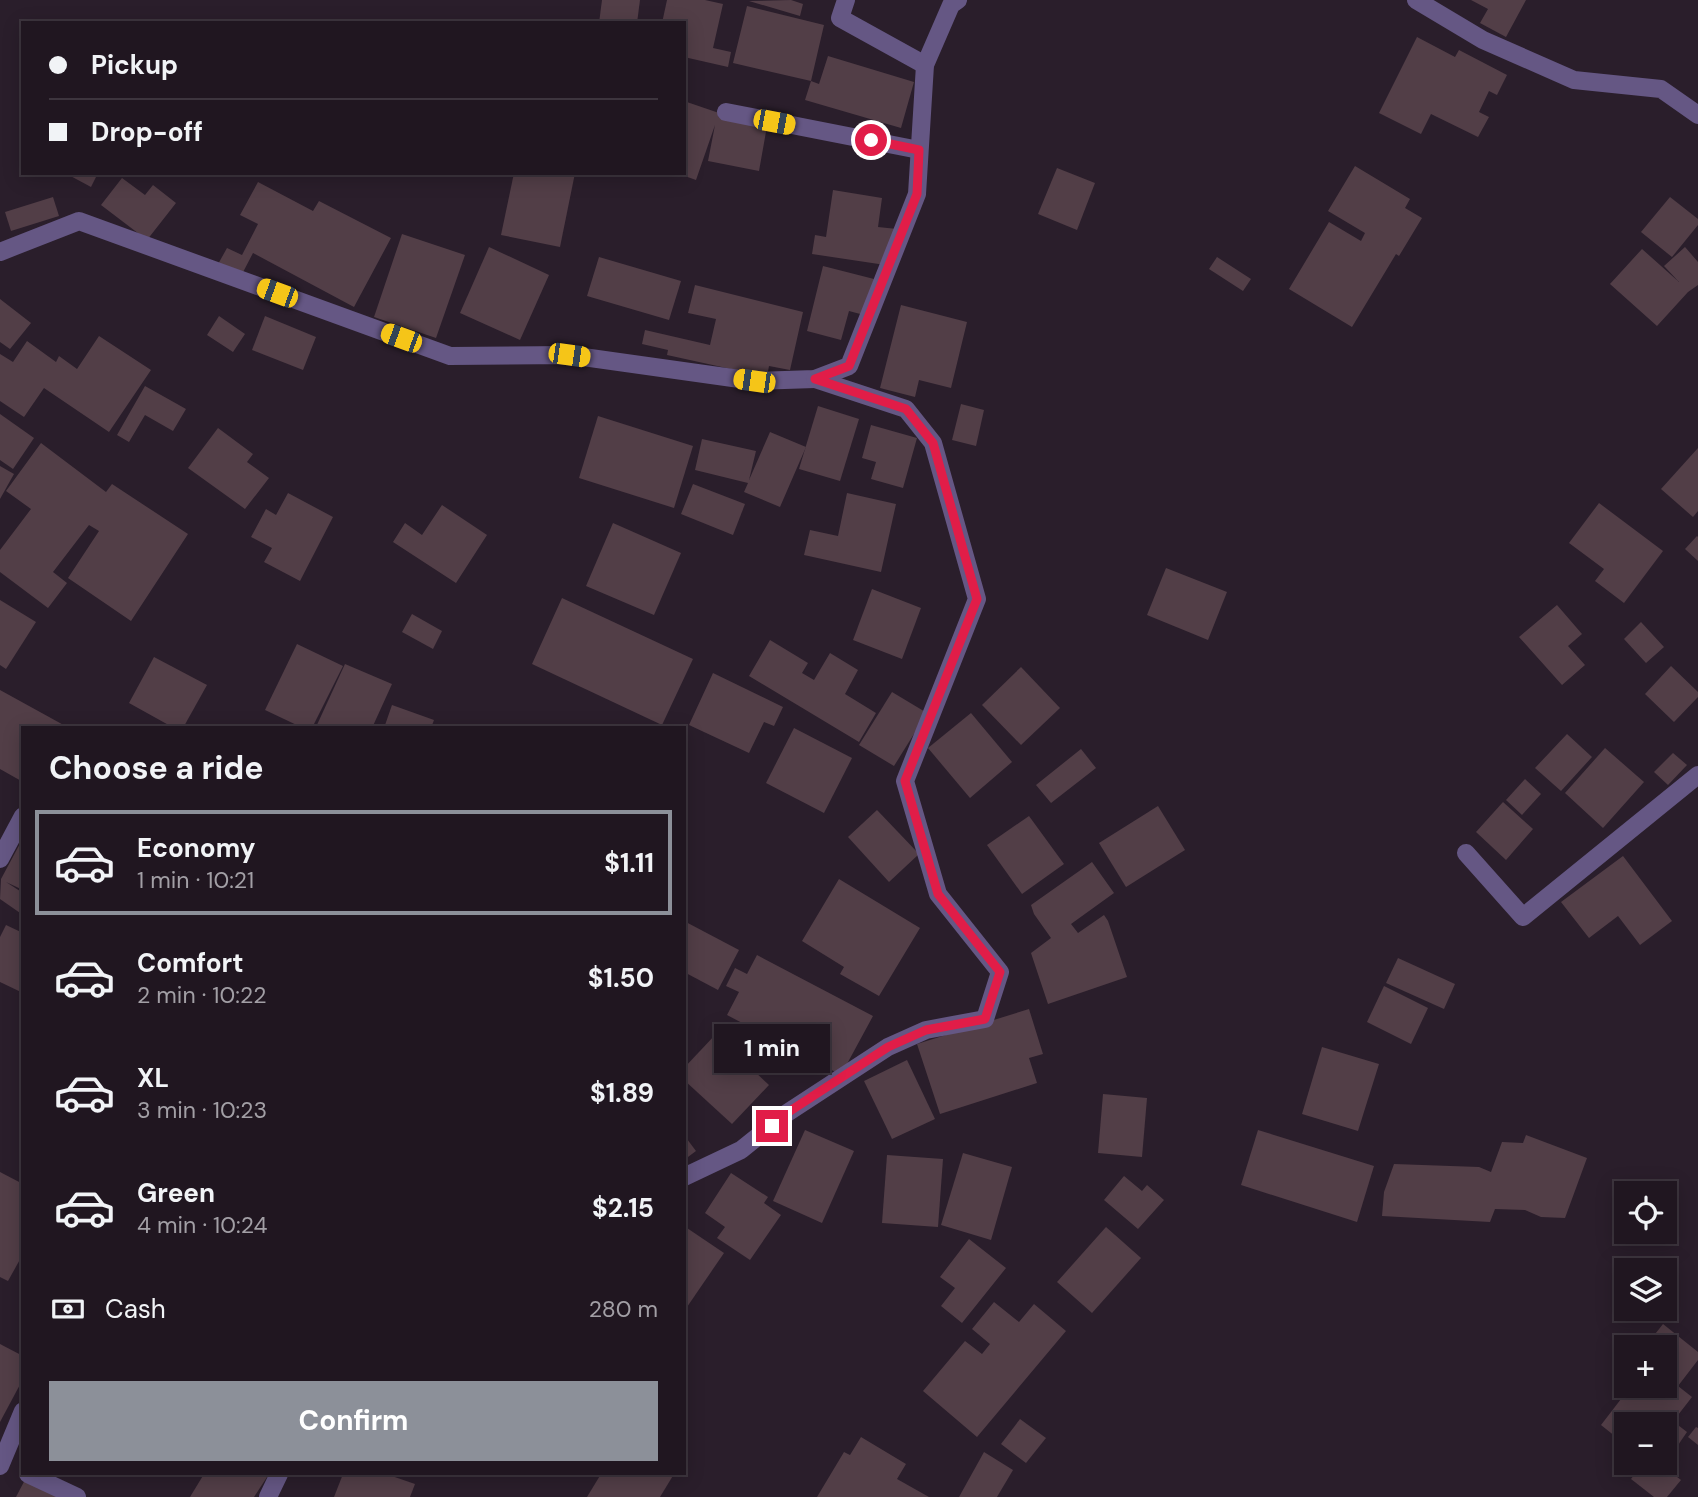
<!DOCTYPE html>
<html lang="en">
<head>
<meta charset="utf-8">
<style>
  :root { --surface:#201620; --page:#2d232d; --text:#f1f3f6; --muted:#a29fa5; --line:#3d353e; --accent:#8c9099 }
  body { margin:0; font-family:"DM Sans",sans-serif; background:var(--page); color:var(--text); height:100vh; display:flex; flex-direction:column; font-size:26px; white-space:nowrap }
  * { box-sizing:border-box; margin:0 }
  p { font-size:23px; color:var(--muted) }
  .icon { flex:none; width:38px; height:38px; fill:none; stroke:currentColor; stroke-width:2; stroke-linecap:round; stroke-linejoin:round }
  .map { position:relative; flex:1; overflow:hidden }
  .panel { position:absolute; left:21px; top:726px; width:665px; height:749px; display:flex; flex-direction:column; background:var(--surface); border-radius:0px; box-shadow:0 4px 18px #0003,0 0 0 2px var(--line) }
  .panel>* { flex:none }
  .guide { position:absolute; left:21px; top:21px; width:665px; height:154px; border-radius:0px; box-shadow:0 4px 18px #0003,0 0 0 2px var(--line); display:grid; align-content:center; height:154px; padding:0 28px; background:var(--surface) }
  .tools { position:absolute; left:1614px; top:1181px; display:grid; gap:14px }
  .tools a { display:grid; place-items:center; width:63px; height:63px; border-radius:0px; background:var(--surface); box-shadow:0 4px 18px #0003,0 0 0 2px var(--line); font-size:35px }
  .end { position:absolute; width:32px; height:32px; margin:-16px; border:9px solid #e11d48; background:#fff; box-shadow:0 0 0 4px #fff }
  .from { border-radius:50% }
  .bubble { position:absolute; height:49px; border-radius:0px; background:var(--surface); box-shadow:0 4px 18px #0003,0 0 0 2px var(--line); font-size:23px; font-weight:700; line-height:49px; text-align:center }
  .car { position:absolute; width:21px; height:42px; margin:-21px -10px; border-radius:9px; box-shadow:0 0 5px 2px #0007; background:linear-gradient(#f5c518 24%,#345 0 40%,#f5c518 0 76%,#345 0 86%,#f5c518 0) }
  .guide b { display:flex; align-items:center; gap:24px; height:66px; font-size:26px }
  .guide b+b { border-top:2px solid var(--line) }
  .guide i { width:18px; height:18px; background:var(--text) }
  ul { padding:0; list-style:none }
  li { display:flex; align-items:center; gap:21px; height:105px; margin:0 14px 10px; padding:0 14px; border:4px solid transparent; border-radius:0px }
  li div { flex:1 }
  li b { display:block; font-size:26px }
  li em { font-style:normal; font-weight:700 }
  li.on { border-color:var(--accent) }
  li>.icon { width:63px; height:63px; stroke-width:1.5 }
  h2 { padding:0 28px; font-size:32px; line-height:84px }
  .pay { display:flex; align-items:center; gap:18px; height:77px; padding:0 28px; font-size:26px }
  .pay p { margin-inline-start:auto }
  .primary-button { display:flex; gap:14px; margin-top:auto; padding:14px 28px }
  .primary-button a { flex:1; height:80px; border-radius:0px; background:var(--accent); color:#fff; font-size:28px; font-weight:700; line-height:80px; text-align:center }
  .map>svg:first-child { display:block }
</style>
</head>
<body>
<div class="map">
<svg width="1698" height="1497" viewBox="0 0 1698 1497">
  <rect width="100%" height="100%" fill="#2a1e2b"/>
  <g fill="#523e47">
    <path d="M 602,0 L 640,0 L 637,23 L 599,23 Z"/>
    <path d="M 667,0 L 705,0 L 723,4 L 713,48 L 731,52 L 728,67 L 684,57 L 684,23 L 662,23 Z"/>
    <path d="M 791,0 L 803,4 L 800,16 L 749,1 Z"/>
    <path d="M 1471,0 L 1526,0 L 1506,37 L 1480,23 L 1488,9 Z"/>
    <path d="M 747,6 L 824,25 L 811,81 L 819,84 L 828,56 L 914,82 L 901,128 L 805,100 L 811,81 L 733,63 Z"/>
    <path d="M 1417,37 L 1455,57 L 1459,50 L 1507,75 L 1497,95 L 1489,91 L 1479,112 L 1489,117 L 1478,137 L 1431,114 L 1421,134 L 1379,113 Z"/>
    <path d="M 684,101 L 719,113 L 718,117 L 767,126 L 759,171 L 708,161 L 715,125 L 696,180 L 679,174 L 684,173 Z"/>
    <path d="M 1355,166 L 1410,199 L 1405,208 L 1422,218 L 1399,256 L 1396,254 L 1352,327 L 1289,289 L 1329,222 L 1361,241 L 1365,233 L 1328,211 Z"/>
    <path d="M 1057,168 L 1095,183 L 1077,230 L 1038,214 Z"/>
    <path d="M 65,173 L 98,173 L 91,187 Z"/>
    <path d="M 514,173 L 575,173 L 560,247 L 501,235 Z"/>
    <path d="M 122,178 L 145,195 L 153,185 L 176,203 L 147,240 L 101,205 Z"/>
    <path d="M 258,182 L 313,211 L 319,201 L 391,238 L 354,307 L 253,253 L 240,278 L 217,266 L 227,248 L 242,255 L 258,224 L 240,215 Z"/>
    <path d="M 833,190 L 882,198 L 878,227 L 897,229 L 892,266 L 812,254 L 815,235 L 826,237 Z"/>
    <path d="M 53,197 L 59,216 L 11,231 L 5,212 Z"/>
    <path d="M 1670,197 L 1698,219 L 1698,225 L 1672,257 L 1641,232 Z"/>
    <path d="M 402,234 L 465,255 L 436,338 L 374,317 Z"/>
    <path d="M 489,247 L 549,275 L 520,340 L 460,313 Z"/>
    <path d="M 1685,247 L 1698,262 L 1698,285 L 1688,292 L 1657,326 L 1610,284 L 1642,249 L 1679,282 L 1664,266 Z"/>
    <path d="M 599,257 L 681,281 L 669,320 L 587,296 Z"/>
    <path d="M 1217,257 L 1251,279 L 1243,291 L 1209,269 Z"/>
    <path d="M 823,266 L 874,279 L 864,315 L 849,311 L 841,340 L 807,331 Z"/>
    <path d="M 695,285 L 803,312 L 790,370 L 769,366 L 767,377 L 667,355 L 668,350 L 642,344 L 645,330 L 710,345 L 716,319 L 688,313 Z"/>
    <path d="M 0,299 L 31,323 L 10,349 L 0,342 Z"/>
    <path d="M 901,305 L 967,322 L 951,388 L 919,380 L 915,397 L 880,388 Z"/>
    <path d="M 219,316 L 245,334 L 233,352 L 207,335 Z"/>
    <path d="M 265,316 L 316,337 L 303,370 L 252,350 Z"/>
    <path d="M 99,336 L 151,370 L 109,432 L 44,388 L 24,417 L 0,401 L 0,354 L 13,362 L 27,341 L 56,362 L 59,356 L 77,369 Z"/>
    <path d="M 145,386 L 186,409 L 173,431 L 145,415 L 129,442 L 117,435 Z"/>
    <path d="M 961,404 L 984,410 L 976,446 L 952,440 Z"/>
    <path d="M 818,406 L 859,419 L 840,481 L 799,469 Z"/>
    <path d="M 0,414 L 34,438 L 13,469 L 0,460 Z"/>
    <path d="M 598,416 L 693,446 L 674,508 L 579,478 Z"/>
    <path d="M 871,425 L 917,438 L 903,488 L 871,479 L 876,462 L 862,458 Z"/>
    <path d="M 218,428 L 253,454 L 247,462 L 269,478 L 245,509 L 188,468 Z"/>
    <path d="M 770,432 L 806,447 L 780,507 L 744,492 L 748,483 L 695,470 L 702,439 L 756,451 L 749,480 Z"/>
    <path d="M 41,443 L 106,492 L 112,484 L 188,534 L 131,621 L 68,578 L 99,531 L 89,525 L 53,572 L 67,583 L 48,608 L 0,572 L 0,550 L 31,509 L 6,491 Z"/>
    <path d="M 1698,448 L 1698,511 L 1693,517 L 1661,489 Z"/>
    <path d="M 0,466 L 14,474 L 0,499 Z"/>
    <path d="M 693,484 L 745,504 L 733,535 L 681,514 Z"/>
    <path d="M 288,493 L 333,517 L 300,581 L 264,562 L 272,548 L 251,537 L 266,509 L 276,515 Z"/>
    <path d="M 847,493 L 896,504 L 881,572 L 804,555 L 810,530 L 838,536 Z"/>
    <path d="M 1599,503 L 1663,551 L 1624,603 L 1595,581 L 1604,569 L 1569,543 Z"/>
    <path d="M 442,505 L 487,535 L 456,583 L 393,542 L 405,523 L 422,535 Z"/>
    <path d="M 613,523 L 681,553 L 654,615 L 586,586 Z"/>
    <path d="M 1697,536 L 1698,537 L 1698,561 L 1685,549 Z"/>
    <path d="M 1166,568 L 1227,592 L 1208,640 L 1147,615 Z"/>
    <path d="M 872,589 L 921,608 L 902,659 L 853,640 Z"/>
    <path d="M 562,598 L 693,659 L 662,725 L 532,664 Z"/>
    <path d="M 0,600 L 36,622 L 6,669 L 0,665 Z"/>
    <path d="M 1557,605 L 1582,634 L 1568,646 L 1585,665 L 1562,685 L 1519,637 Z"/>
    <path d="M 412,614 L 442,631 L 433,649 L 402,632 Z"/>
    <path d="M 1641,622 L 1664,647 L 1646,663 L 1624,639 Z"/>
    <path d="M 770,640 L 808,663 L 802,673 L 814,680 L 830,653 L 858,670 L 845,694 L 876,713 L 859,742 L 749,676 Z"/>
    <path d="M 297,644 L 343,666 L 312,728 L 303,728 L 265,710 Z"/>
    <path d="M 154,657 L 207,685 L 183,728 L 174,728 L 129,703 Z"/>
    <path d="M 345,664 L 392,684 L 372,728 L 316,727 Z"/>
    <path d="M 1671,666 L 1698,692 L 1698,697 L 1674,722 L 1645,694 Z"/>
    <path d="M 1021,667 L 1060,708 L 1021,745 L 982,705 Z"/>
    <path d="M 713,673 L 783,707 L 774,726 L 764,722 L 749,753 L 689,725 Z"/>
    <path d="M 0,690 L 69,728 L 23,728 L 23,782 L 0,769 Z"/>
    <path d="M 892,692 L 927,713 L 894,766 L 859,745 Z"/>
    <path d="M 392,705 L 434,720 L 431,728 L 384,728 Z"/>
    <path d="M 971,713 L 1012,762 L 970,798 L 928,748 Z"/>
    <path d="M 794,728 L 852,758 L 824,813 L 766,783 Z"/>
    <path d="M 1567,734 L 1592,757 L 1561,791 L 1535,768 Z"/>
    <path d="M 1605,748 L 1644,782 L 1603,828 L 1565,793 Z"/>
    <path d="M 1081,749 L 1096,768 L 1051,803 L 1036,785 Z"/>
    <path d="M 1673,753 L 1687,765 L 1668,785 L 1654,772 Z"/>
    <path d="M 1525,779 L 1541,794 L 1522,815 L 1506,800 Z"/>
    <path d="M 1503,802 L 1533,829 L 1506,860 L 1476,832 Z"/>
    <path d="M 1158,806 L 1185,850 L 1126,887 L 1099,843 Z"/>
    <path d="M 877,810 L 919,854 L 889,882 L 848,837 Z"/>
    <path d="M 1029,816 L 1064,864 L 1022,894 L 987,845 Z"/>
    <path d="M 23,838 L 23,890 L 6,882 L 23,893 L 23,915 L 0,899 L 1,879 Z"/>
    <path d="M 1623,856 L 1672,921 L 1640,945 L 1618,916 L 1589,938 L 1561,902 Z"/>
    <path d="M 1092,862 L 1114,893 L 1071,924 L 1078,933 L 1104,915 L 1108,921 L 1127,977 L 1048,1004 L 1031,953 L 1051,938 L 1034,914 L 1031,905 Z"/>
    <path d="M 839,879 L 920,928 L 879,996 L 840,974 L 844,967 L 802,941 Z"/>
    <path d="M 684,921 L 739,950 L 718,990 L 684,972 Z"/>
    <path d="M 6,925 L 23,933 L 23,993 L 0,982 L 0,937 Z"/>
    <path d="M 757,955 L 873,1016 L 841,1075 L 727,1015 L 739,992 L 726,986 L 735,968 L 747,974 Z"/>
    <path d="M 1398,958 L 1455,984 L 1444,1009 L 1386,983 Z"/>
    <path d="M 1384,986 L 1428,1008 L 1411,1044 L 1367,1022 Z"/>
    <path d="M 1029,1009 L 1043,1054 L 1029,1058 L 1037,1083 L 940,1114 L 917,1044 Z"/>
    <path d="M 715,1035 L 769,1085 L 732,1124 L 684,1080 L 684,1068 Z"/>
    <path d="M 1322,1047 L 1379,1064 L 1358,1131 L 1302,1114 Z"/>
    <path d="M 907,1060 L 935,1119 L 892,1139 L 864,1081 Z"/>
    <path d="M 1103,1094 L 1147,1098 L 1142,1157 L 1098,1153 Z"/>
    <path d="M 805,1130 L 854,1151 L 822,1223 L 773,1201 Z"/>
    <path d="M 1258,1130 L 1374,1166 L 1357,1222 L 1241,1185 Z"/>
    <path d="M 684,1135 L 696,1151 L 684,1160 Z"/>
    <path d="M 1526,1135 L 1587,1158 L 1565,1218 L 1541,1217 L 1525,1210 L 1495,1209 L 1490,1222 L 1382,1216 L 1384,1192 L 1394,1164 L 1479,1167 L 1491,1172 L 1502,1142 L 1523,1143 Z"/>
    <path d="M 963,1153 L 1012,1167 L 991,1240 L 941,1225 Z"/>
    <path d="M 887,1155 L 943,1159 L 938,1227 L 882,1223 Z"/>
    <path d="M 0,1172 L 23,1184 L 23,1254 L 8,1281 L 0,1277 Z"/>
    <path d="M 731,1173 L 768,1197 L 764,1203 L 781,1215 L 750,1260 L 717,1238 L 725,1227 L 705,1213 Z"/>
    <path d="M 1124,1176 L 1142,1191 L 1147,1185 L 1164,1200 L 1138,1229 L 1104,1200 Z"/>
    <path d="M 684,1226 L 724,1253 L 687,1307 L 684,1305 Z"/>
    <path d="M 1106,1227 L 1141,1258 L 1092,1313 L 1057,1282 Z"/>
    <path d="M 969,1239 L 1006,1268 L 962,1323 L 941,1306 L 955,1288 L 940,1277 Z"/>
    <path d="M 994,1302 L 1019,1322 L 1034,1304 L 1066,1331 L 977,1437 L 923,1391 L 965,1341 L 982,1354 L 990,1344 L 972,1329 Z"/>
    <path d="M 1663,1324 L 1698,1352 L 1698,1360 L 1678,1386 L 1692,1397 L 1664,1433 L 1664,1424 L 1626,1424 L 1626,1445 L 1601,1425 L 1631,1386 L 1664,1386 L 1664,1348 L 1644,1348 Z"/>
    <path d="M 0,1344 L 23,1356 L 23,1379 L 0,1422 Z"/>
    <path d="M 1020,1419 L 1046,1438 L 1026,1463 L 1001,1444 Z"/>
    <path d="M 1674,1422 L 1687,1432 L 1674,1451 L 1664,1444 L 1664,1436 Z"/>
    <path d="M 1696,1427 L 1698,1428 L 1698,1445 L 1688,1437 Z"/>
    <path d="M 861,1437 L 906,1464 L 897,1479 L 929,1497 L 817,1497 L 844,1452 L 850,1455 Z"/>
    <path d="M 984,1452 L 1013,1470 L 997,1497 L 959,1497 Z"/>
    <path d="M 1643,1463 L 1659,1463 L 1681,1480 L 1667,1497 L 1654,1497 L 1631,1479 Z"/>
    <path d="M 28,1474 L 75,1497 L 16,1497 Z"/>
    <path d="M 204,1474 L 269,1474 L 254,1497 L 190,1497 Z"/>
    <path d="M 343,1474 L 386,1474 L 415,1484 L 410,1497 L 334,1497 Z"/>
    <path d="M 601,1474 L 674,1474 L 660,1497 L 587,1497 Z"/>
  </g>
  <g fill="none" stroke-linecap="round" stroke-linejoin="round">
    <g stroke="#655784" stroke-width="18">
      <path d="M 846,0 L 840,18 L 925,65"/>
      <path d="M 1416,0 L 1483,40 L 1574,80 L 1661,89 L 1698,115"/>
      <path d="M 726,112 L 919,150"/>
      <path d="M 0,252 L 79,221 L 450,356 L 569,355 L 754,381 L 815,379 L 849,366 L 917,194 L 925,65 L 951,5 L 958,0"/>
      <path d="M 1466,853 L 1523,917 L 1698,775"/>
      <path d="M 0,859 L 23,816"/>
      <path d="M 684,1177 L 741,1150 L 787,1113 L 888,1047 L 926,1030 L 985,1019 L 1000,972 L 938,894 L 905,781 L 977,599 L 933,443 L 906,409 L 815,379"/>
      <path d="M 0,1466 L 23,1411"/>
      <path d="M 28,1474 L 77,1497"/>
      <path d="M 268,1497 L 279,1474"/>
    </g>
  </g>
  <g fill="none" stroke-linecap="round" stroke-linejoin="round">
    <path stroke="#e11d48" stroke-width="9" d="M 772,1126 L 787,1113 L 888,1047 L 926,1030 L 985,1019 L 1000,972 L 938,894 L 905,781 L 977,599 L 933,443 L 906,409 L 815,379 L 849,366 L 917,194 L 919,150 L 871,140"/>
  </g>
</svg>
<div class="tools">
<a><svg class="icon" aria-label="locate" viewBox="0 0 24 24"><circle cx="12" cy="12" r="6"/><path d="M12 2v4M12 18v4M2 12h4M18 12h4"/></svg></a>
<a><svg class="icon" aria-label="layers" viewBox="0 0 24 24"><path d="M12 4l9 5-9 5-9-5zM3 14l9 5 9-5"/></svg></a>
<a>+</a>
<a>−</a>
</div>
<i class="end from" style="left:871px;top:140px"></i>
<i class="end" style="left:772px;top:1126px"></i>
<div class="bubble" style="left:714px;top:1024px;width:116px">1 min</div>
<i class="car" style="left:774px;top:122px;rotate:101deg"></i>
<i class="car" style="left:277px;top:293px;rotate:290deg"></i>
<i class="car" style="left:401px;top:338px;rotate:290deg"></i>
<i class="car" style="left:569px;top:355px;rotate:98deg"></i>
<i class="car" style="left:754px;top:381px;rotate:278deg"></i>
<div class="guide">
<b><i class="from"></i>Pickup</b>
<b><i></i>Drop-off</b>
</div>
<section class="panel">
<h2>Choose a ride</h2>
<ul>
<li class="on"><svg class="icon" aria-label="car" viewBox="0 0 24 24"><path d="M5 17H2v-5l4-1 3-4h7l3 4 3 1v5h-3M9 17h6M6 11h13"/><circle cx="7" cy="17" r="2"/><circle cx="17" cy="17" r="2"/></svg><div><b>Economy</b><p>1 min · 10:21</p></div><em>$1.11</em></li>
<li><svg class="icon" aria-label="car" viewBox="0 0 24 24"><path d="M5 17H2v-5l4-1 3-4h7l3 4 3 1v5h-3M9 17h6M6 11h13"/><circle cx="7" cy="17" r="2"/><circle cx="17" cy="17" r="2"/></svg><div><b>Comfort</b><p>2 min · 10:22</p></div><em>$1.50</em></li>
<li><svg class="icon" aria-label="car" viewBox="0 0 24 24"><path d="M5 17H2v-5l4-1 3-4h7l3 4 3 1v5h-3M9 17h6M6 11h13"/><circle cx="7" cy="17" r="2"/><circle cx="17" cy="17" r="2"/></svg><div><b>XL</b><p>3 min · 10:23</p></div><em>$1.89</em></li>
<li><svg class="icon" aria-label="car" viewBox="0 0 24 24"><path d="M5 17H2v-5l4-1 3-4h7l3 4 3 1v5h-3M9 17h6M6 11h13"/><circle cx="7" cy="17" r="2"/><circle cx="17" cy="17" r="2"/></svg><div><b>Green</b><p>4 min · 10:24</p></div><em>$2.15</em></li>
</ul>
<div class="pay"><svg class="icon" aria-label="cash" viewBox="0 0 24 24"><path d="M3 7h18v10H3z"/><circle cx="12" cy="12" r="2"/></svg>Cash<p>280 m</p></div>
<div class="primary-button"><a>Confirm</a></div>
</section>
</div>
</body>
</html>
